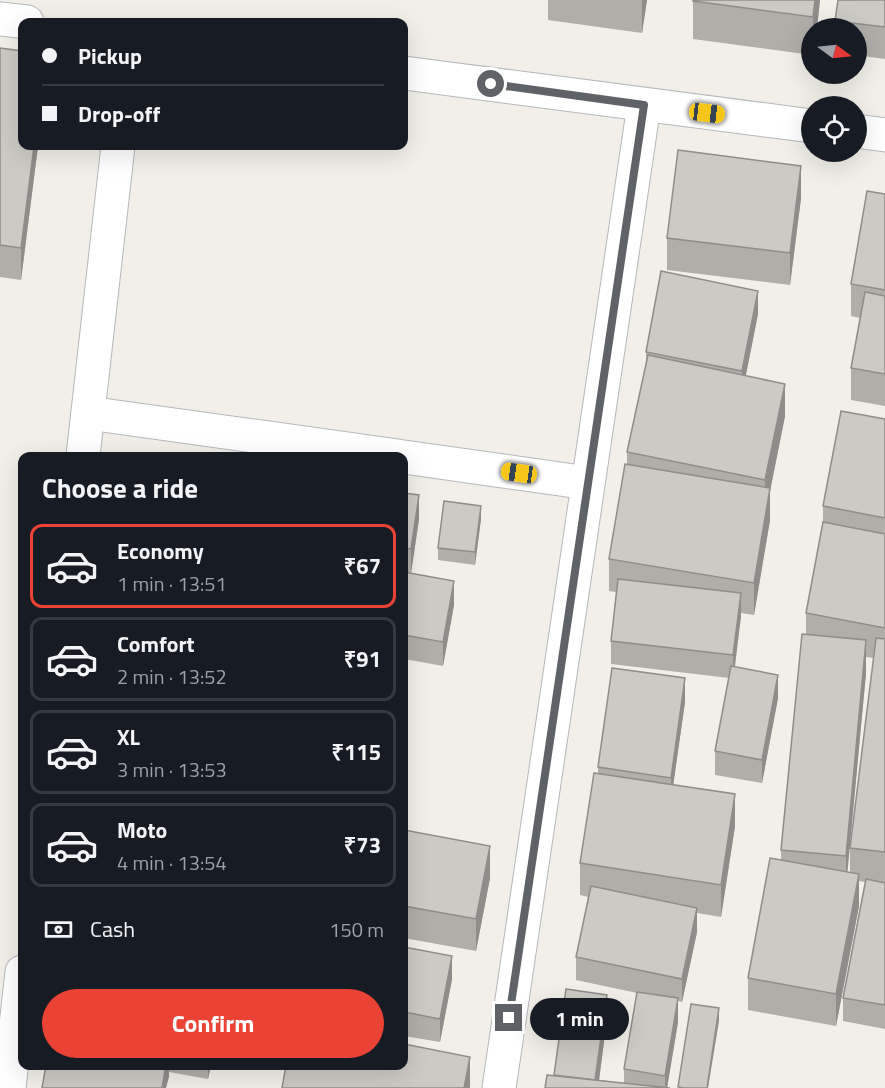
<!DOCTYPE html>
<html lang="en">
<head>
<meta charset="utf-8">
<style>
  :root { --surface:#171b24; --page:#242831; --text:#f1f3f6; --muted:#9ea1a6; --line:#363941; --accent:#ea4335 }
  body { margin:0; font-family:"Titillium Web",sans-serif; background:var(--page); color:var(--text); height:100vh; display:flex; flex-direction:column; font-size:22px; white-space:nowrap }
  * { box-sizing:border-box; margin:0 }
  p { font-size:20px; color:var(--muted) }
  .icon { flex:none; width:33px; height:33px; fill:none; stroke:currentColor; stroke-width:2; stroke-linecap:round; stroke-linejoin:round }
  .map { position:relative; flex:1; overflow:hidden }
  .sheet { position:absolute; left:18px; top:452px; width:390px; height:618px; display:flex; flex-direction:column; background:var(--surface); border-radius:12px; box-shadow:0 6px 24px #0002 }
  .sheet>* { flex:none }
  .top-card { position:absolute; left:18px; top:18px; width:390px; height:132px; border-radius:12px; box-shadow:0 6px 24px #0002; display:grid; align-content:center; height:132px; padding:0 24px; background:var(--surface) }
  .needle { width:39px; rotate:105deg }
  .fabs { position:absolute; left:801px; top:18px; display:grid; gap:12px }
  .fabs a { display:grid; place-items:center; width:66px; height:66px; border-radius:50%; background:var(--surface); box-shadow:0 6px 24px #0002; font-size:30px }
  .end { position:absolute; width:27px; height:27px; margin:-14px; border:8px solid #5f6368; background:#fff; box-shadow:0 0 0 3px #fff }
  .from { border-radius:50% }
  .bubble { position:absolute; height:42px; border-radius:21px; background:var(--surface); box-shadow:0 6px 24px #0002; font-size:20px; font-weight:700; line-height:42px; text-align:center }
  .car { position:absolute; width:18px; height:36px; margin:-18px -9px; border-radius:8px; box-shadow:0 0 4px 2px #0007; background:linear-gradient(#f5c518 24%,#345 0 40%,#f5c518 0 76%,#345 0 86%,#f5c518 0) }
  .top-card b { display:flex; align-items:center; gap:21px; height:57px; font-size:22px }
  .top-card b+b { border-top:2px solid var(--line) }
  .top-card i { width:15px; height:15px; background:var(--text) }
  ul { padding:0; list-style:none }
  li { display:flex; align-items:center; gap:18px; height:84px; margin:0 12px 9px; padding:0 12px; border:3px solid var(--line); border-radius:12px }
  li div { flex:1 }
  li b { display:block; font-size:22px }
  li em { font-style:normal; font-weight:700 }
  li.active { border-color:var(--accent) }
  li>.icon { width:54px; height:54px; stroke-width:1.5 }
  h2 { padding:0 24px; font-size:27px; line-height:72px }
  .pay { display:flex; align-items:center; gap:15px; height:66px; padding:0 24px; font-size:22px }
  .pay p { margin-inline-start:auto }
  .cta { display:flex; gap:12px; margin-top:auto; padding:12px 24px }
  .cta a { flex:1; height:69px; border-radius:36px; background:var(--accent); color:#fff; font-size:24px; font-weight:700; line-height:69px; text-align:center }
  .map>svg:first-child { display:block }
</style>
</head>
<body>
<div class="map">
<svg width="885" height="1088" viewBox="0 0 885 1088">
  <rect width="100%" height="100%" fill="#f1efe8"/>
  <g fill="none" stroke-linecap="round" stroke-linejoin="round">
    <defs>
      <g id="minor">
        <path d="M 0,19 L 27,22"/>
        <path d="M 404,73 L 812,126"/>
        <path d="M 856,131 L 885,135"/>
        <path d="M 88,413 L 398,456"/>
        <path d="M 83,456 L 118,146"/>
        <path d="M 404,457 L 588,483"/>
        <path d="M 9,1088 L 22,972"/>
        <path d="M 499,1088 L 644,105"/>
      </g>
    </defs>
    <use href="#minor" stroke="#b5b8bc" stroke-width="35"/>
    <use href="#minor" stroke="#fff" stroke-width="33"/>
  </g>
  <g fill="#afaea9" fill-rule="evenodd">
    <path d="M 548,0 L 647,0 L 642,33 L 548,20 Z"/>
    <path d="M 693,0 L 820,0 L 817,28 L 812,28 L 812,55 L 693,39 Z"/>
    <path d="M 885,0 L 885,59 L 856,55 L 856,28 L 835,28 L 835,21 Z"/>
    <path d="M 0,48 L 22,146 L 38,146 L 21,280 L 0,277 Z"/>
    <path d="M 885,194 L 885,406 L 851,400 L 851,368 L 860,318 L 851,316 L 851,284 Z"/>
    <path d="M 801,198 L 790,285 L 667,270 L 667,238 Z"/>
    <path d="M 758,314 L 746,375 L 785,416 L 770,491 L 770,520 L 754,615 L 741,613 L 735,667 L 778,698 L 762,783 L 715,775 L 715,751 L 729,678 L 611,664 L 611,641 L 616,592 L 609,591 L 609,559 L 627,465 L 627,452 L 646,364 L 646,352 Z"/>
    <path d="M 885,419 L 885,1029 L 843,1021 L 843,998 L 865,882 L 859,881 L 859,906 L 836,1026 L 748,1010 L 748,978 L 781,860 L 781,850 L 806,635 L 806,613 L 823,523 L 823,506 ZM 866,657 L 874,658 L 850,848 L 850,872 L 847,872 L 866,673 Z"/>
    <path d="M 404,493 L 419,519 L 411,573 L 404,572 Z"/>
    <path d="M 481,519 L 475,565 L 438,560 L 438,548 Z"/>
    <path d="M 404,572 L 454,605 L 443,666 L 404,659 Z"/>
    <path d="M 612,668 L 685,678 L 685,702 L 673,785 L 735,794 L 735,826 L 721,917 L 697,913 L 697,932 L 682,1002 L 678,1001 L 678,1022 L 667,1088 L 670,1088 L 545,1088 L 547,1075 L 554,1076 L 566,989 L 607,995 L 607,1018 L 599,1080 L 624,1083 L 624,1069 L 637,993 L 576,980 L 576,957 L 588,897 L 580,895 L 580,863 L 594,773 L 598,773 L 598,767 Z"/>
    <path d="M 404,830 L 490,878 L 476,951 L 404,938 Z"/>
    <path d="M 404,947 L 452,979 L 440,1042 L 404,1036 Z"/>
    <path d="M 46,1065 L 211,1065 L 208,1079 L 169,1072 L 169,1077 Z"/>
  </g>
  <g fill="#8f8d8a">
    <path d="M 642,0 L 647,0 L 642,33 Z"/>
    <path d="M 815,0 L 820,0 L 817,28 L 813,28 L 813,17 Z"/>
    <path d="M 34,146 L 38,146 L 21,280 L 21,248 Z"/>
    <path d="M 801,166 L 801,198 L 790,285 L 790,253 Z"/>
    <path d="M 758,291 L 758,314 L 742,394 L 742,371 Z"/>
    <path d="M 785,384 L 785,416 L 770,491 L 770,520 L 754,615 L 754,583 L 765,513 L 765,480 Z"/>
    <path d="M 419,495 L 419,519 L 411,573 L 411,549 Z"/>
    <path d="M 481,506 L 481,519 L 475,565 L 475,552 Z"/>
    <path d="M 454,581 L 454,605 L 443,666 L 443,642 Z"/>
    <path d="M 741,593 L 741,617 L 733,679 L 733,655 Z"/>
    <path d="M 866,640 L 866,673 L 846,888 L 846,856 Z"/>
    <path d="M 778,675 L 778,698 L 762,783 L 762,760 Z"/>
    <path d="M 685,678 L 685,702 L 671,801 L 671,778 Z"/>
    <path d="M 735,794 L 735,826 L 721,917 L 721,885 Z"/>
    <path d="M 490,846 L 490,878 L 476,951 L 476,919 Z"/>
    <path d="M 859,874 L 859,906 L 836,1026 L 836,994 Z"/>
    <path d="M 697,908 L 697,932 L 682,1002 L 682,979 Z"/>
    <path d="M 452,956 L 452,979 L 440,1042 L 440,1019 Z"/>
    <path d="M 607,995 L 607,1018 L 598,1088 L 595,1080 Z"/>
    <path d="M 678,998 L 678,1022 L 667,1088 L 665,1088 L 665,1076 Z"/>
    <path d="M 719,1008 L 719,1021 L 708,1088 L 707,1088 Z"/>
    <path d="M 470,1057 L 470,1088 L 464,1088 Z"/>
    <path d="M 166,1065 L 169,1065 L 169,1077 L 166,1088 L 162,1088 Z"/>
    <path d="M 208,1065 L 211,1065 L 208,1079 Z"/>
  </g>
  <g fill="#cccac5" stroke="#8f8d8a" stroke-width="1.5">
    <path d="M 693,0 L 815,0 L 813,17 L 693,1 Z"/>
    <path d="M 838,0 L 885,0 L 885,27 L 835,21 Z"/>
    <path d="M 0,48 L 22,51 L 22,146 L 34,146 L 21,248 L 0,245 Z"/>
    <path d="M 678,150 L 801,166 L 790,253 L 667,238 Z"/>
    <path d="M 867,191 L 885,194 L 885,290 L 851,284 Z"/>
    <path d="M 661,271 L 758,291 L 742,371 L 646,352 Z"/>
    <path d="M 865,292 L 885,296 L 885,374 L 851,368 Z"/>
    <path d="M 648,355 L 785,384 L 765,480 L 627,452 Z"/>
    <path d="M 841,411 L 885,419 L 885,518 L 823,506 Z"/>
    <path d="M 625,464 L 770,488 L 754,583 L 609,559 Z"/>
    <path d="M 404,493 L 419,495 L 411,549 L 404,548 Z"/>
    <path d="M 444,501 L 481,506 L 475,552 L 438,548 Z"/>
    <path d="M 823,522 L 885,534 L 885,628 L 806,613 Z"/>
    <path d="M 404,572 L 454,581 L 443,642 L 404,635 Z"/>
    <path d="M 618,579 L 741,593 L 733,655 L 611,641 Z"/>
    <path d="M 802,634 L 866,640 L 846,856 L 781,850 Z"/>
    <path d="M 876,638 L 885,639 L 885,852 L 850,848 Z"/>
    <path d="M 731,666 L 778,675 L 762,760 L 715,751 Z"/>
    <path d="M 612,668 L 685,678 L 671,778 L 598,767 Z"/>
    <path d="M 594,773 L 735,794 L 721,885 L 580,863 Z"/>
    <path d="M 404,830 L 490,846 L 476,919 L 404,906 Z"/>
    <path d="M 770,858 L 859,874 L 836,994 L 748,978 Z"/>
    <path d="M 866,879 L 885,883 L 885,1005 L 843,998 Z"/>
    <path d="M 591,886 L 697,908 L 682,979 L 576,957 Z"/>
    <path d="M 404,947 L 452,956 L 440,1019 L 404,1012 Z"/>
    <path d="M 566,989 L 607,995 L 595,1080 L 554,1075 Z"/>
    <path d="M 637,992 L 678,998 L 665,1076 L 624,1069 Z"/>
    <path d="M 691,1004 L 719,1008 L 707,1088 L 684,1088 L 678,1087 Z"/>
    <path d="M 404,1044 L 470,1057 L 464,1088 L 282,1088 L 286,1065 L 404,1065 Z"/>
    <path d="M 46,1065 L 166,1065 L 162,1088 L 42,1088 Z"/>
    <path d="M 547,1075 L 670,1088 L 545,1088 Z"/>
  </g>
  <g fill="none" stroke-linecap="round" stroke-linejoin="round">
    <path stroke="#5f6368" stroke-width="8" d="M 491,84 L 644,105 L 509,1018"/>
  </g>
</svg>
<div class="fabs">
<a><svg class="needle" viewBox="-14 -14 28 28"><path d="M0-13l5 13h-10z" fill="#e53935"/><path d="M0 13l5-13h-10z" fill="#9ea1a6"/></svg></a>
<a><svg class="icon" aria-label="locate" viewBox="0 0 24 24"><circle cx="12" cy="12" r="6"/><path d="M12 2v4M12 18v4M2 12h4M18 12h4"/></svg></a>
</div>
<i class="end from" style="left:491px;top:84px"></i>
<i class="end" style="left:509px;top:1018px"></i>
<div class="bubble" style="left:530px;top:998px;width:99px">1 min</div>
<i class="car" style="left:707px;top:113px;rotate:97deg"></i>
<i class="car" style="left:519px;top:473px;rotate:278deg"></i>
<div class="top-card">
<b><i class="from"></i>Pickup</b>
<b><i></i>Drop-off</b>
</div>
<section class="sheet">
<h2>Choose a ride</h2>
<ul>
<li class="active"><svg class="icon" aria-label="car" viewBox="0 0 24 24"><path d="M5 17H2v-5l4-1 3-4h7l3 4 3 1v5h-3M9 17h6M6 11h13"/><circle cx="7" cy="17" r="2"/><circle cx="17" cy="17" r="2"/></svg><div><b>Economy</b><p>1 min · 13:51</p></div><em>₹67</em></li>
<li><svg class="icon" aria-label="car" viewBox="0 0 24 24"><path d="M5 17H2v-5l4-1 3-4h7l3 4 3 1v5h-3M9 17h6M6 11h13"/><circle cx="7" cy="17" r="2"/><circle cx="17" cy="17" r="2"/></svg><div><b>Comfort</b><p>2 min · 13:52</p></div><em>₹91</em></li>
<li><svg class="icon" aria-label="car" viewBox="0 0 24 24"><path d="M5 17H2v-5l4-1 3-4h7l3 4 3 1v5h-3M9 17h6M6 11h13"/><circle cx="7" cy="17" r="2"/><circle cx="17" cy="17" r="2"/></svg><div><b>XL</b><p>3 min · 13:53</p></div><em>₹115</em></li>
<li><svg class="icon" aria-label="car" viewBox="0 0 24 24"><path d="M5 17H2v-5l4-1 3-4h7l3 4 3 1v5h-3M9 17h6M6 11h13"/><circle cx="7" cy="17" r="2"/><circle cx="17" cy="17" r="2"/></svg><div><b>Moto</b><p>4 min · 13:54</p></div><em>₹73</em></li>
</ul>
<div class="pay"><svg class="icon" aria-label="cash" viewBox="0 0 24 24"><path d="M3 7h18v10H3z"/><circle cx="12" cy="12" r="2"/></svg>Cash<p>150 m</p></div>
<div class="cta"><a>Confirm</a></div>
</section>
</div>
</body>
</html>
